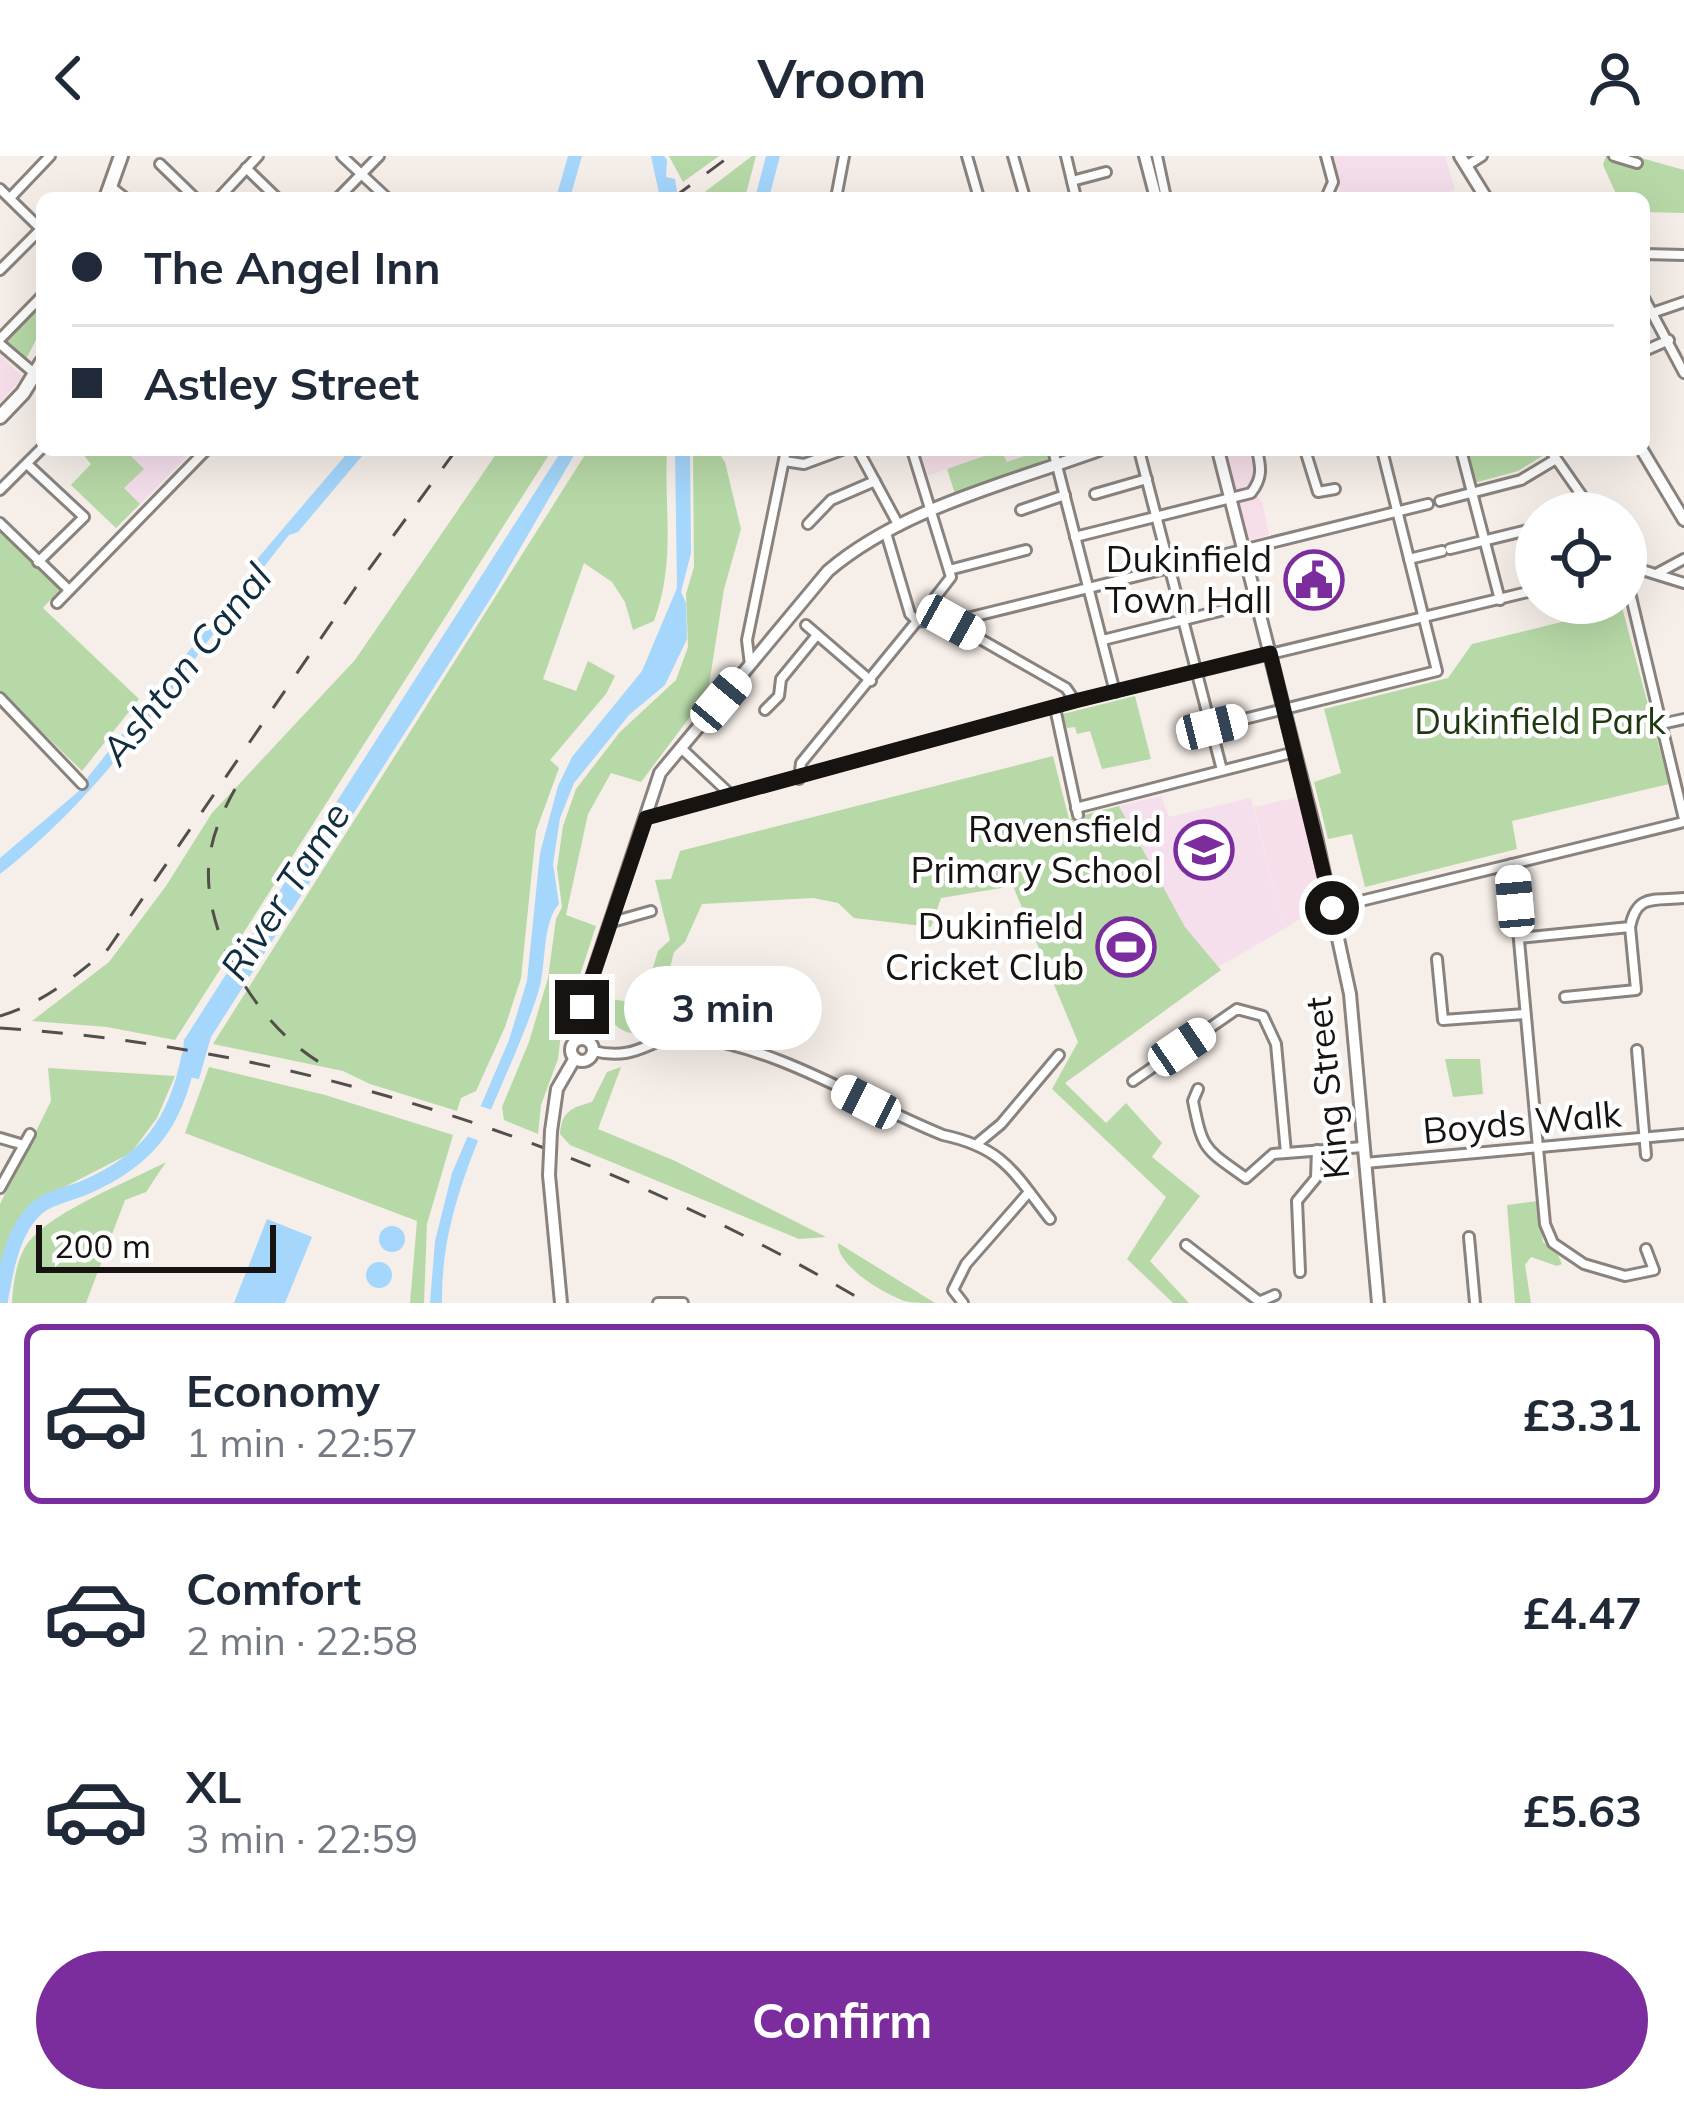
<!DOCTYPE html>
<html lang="en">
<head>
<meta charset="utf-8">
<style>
  :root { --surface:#fff; --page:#f6f6f7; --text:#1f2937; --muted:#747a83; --line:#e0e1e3; --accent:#7b2c9d }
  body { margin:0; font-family:Mulish,sans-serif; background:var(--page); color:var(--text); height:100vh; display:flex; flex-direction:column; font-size:45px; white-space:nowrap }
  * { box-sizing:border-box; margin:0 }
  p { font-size:39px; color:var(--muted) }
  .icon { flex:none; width:66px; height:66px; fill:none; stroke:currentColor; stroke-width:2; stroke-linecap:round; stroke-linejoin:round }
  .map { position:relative; height:1147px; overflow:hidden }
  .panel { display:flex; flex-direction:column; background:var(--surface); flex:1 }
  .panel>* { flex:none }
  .hud { position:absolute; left:36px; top:36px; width:1614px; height:264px; border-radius:18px; box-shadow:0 12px 48px #0002; display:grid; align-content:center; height:264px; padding:0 36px; background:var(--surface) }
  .buttons { position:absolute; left:1515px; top:336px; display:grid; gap:24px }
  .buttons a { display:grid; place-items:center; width:132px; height:132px; border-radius:50%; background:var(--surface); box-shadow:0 12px 48px #0002; font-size:60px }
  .scale { position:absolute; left:36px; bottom:30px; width:240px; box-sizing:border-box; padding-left:12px; border:6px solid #161311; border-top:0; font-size:33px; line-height:42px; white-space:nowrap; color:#161311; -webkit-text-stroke:9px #fff; paint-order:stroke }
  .end { position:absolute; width:54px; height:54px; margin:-27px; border:15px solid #161311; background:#fff; box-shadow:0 0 0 6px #fff }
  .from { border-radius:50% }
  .bubble { position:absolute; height:84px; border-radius:42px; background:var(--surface); box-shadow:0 12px 48px #0002; font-size:39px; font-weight:700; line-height:84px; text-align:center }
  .car { position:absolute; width:36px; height:72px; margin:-36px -18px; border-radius:15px; box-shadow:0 0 9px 3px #0007; background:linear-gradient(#fff 24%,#345 0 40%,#fff 0 76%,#345 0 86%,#fff 0) }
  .hud b { display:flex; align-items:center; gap:42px; height:114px; font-size:45px }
  .hud b+b { border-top:3px solid var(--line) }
  .hud i { width:30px; height:30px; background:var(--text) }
  ul { padding:21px 0 0; list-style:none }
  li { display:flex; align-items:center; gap:36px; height:180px; margin:0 24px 18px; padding:0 12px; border:6px solid transparent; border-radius:18px }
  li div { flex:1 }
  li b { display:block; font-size:45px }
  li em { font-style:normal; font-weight:700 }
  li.selected { border-color:var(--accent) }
  li>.icon { width:108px; height:108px; stroke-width:1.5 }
  .button { display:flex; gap:24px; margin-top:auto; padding:24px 36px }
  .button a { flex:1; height:138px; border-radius:72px; background:var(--accent); color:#fff; font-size:48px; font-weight:700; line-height:138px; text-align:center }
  header { display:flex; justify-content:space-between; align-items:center; height:156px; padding:0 36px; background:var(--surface); font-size:54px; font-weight:700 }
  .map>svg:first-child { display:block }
</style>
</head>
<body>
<header><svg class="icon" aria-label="back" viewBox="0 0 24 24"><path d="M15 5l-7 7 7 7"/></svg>Vroom<svg class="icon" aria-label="person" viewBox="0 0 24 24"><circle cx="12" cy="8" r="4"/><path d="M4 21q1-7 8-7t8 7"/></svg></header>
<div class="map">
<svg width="1684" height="1147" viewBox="0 0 1684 1147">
  <rect width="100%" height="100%" fill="#f6eee8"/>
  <g fill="#f6dfea">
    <path d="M 1,199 L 22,221 L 0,247 L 0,199 Z"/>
    <path d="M 919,294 L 1041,294 L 1006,306 L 1001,294 L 928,320 Z"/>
    <path d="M 1224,294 L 1252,294 L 1256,311 L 1250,331 L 1262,346 L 1269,379 L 1247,385 Z"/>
    <path d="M 1298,641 L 1328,754 L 1304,760 L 1284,773 L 1254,651 Z"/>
  </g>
  <g fill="#f5dfec">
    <path d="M 1332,0 L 1445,0 L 1455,34 L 1428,42 L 1341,42 Z"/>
    <path d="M 78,294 L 193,294 L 116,372 L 71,329 L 92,307 Z"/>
    <path d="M 1161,640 L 1169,661 L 1251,642 L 1284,773 L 1218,811 L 1185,771 L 1119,650 Z"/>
  </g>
  <g fill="#b7d9a7">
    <path d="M 669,0 L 719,0 L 683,26 Z"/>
    <path d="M 752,0 L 756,0 L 745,42 L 697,42 Z"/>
    <path d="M 1606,0 L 1634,0 L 1684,14 L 1684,57 L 1644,56 L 1644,42 L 1618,42 L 1603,9 Z"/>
    <path d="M 42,145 L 42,172 L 25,205 L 4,184 Z"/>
    <path d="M 92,294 L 125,294 L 144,313 L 124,332 L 140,348 L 116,372 L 71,329 L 91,308 L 85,301 Z"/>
    <path d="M 499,294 L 552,294 L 175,884 L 107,871 L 32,865 L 109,806 L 166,730 L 212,657 L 355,504 Z"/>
    <path d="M 588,294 L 667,294 C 664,355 676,405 654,465 L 633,474 L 625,446 L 612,426 L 584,407 L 543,523 L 576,535 L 588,505 L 615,520 L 606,538 L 550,604 L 559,612 L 536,675 L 521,822 L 505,871 L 476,935 L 461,942 L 457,955 L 370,928 L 343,915 L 213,888 Z"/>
    <path d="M 693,294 L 717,294 L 725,306 L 741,373 L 724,433 L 709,529 L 699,549 L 641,626 L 611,617 L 588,658 L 566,759 L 596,770 L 561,877 L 558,903 L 541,949 L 538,978 L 504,964 L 502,951 L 529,886 L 548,822 L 556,763 L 562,751 L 557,712 L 563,670 L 576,633 L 620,576 L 676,524 L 688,491 L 686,438 L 694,411 Z"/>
    <path d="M 1001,294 L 1007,306 L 1041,294 L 1046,294 L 1048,303 L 955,338 L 947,313 Z"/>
    <path d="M 1465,294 L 1547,294 L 1549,296 L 1518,315 L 1474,327 Z"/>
    <path d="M 0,375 L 60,433 L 43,452 L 139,543 L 82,615 L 0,535 Z"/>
    <path d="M 1622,451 L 1669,628 L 1512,665 L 1517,693 L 1365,731 L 1352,678 L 1328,683 L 1314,626 L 1341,617 L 1324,553 L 1448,522 L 1472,488 Z"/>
    <path d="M 1135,540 L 1151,603 L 1102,613 L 1090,575 L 1077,578 L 1075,571 L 1067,572 L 1063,558 Z"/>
    <path d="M 1053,600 L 1069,663 L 1119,650 L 1185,771 L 1221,814 L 1065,927 L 1106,967 L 1126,947 L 1162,987 L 1152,1001 L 1200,1040 L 1150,1105 L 1189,1147 L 1173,1147 L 1127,1103 L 1166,1041 L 1052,933 L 1078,886 L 1013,730 L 941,742 L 931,771 L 854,762 L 838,747 L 813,742 L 702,748 L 685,786 L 674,796 L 670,812 L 679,833 L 672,871 C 622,882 623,882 593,840 L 642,848 L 658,795 L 670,784 L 655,724 L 671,723 L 680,695 Z"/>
    <path d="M 1445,903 L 1480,903 L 1483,938 L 1453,941 Z"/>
    <path d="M 209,911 L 325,939 L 453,979 L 427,1068 L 424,1147 L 410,1147 L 417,1065 L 185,977 Z"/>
    <path d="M 621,911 L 598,973 L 673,1004 L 826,1081 L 799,1083 L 570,989 L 560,978 C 562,955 571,952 592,946 L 607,916 Z"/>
    <path d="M 48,912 L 175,920 L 157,962 L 131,997 L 29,1049 L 11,1076 L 0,1126 L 0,1048 L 51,945 Z"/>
    <path d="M 166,1006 L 146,1036 L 125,1044 L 86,1147 L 12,1147 C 13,1127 17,1098 31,1083 C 56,1054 130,1025 166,1006 Z"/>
    <path d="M 1538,1045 L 1543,1086 L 1558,1099 L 1562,1108 L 1557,1110 L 1531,1101 L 1525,1109 L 1531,1147 L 1515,1147 L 1507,1049 Z"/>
    <path d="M 838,1087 L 935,1147 C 925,1147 913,1147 904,1145 C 883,1137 837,1110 838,1087 Z"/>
  </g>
  <g fill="#a5d6fc">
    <path d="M 568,0 L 582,0 L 570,42 L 556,42 Z"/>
    <path d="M 651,0 L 664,0 L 667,4 L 666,21 L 675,23 L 678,42 L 660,42 Z"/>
    <path d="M 766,0 L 780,0 L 769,42 L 755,42 Z"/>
    <path d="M 350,294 L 367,294 L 298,376 L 289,379 L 281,389 C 191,501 115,629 0,718 L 0,702 L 86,629 L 88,621 L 257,410 L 258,402 Z"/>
    <path d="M 562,294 L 577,294 L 496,434 L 211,881 L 199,923 L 181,920 L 184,884 Z"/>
    <path d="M 675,294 L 690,294 L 691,397 L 681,436 L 686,447 L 687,483 L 665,529 L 629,559 L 574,627 L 560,662 L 553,708 L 559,748 C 541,768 547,811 538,837 C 504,941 440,1034 442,1147 L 430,1147 L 435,1085 L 452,1017 L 509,884 L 527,825 L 540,697 L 558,630 L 572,601 L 642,515 L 677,432 Z"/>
    <path d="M 267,1063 L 312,1081 L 285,1147 L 234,1147 Z"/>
    <circle cx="392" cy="1083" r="13"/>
    <circle cx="379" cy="1119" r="13"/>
  </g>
  <path fill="#f6eee8" d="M 474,948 L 495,955 L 480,985 L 460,978 Z"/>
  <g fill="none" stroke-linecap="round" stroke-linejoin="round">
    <path stroke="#a5d6fc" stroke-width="15" d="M 0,1147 C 5,1117 12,1075 36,1053 C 49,1041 70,1038 86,1031 C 148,1004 176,967 189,900"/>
    <defs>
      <g id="minor">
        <path d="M 342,0 L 387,42"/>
        <path d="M 967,0 L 979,42"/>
        <path d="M 1013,0 L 1025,42"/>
        <path d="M 1066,0 L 1076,42"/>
        <path d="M 1157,0 L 1166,42"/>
        <path d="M 1614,0 L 1637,7"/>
        <path d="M 160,8 L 195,42"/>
        <path d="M 1466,10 L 1482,0"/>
        <path d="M 246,12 L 277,42"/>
        <path d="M 1072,25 L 1106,16"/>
        <path d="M 111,31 L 125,42"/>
        <path d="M 0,33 L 42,74"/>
        <path d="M 10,42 L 50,0"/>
        <path d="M 219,42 L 258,0"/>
        <path d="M 338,42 L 379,0"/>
        <path d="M 836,42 L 844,0"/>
        <path d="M 1326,42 L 1333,26 L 1326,0"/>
        <path d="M 1644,98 L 1684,99"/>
        <path d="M 0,114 L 41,73"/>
        <path d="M 1644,142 L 1684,217"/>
        <path d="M 1652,157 L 1684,146"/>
        <path d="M 0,183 L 42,140"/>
        <path d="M 0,188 L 34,217"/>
        <path d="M 1644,195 L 1669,184"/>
        <path d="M 858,294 L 899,370"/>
        <path d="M 1053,294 L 1115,536"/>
        <path d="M 1139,294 L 1222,614"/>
        <path d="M 1305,294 L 1318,336 L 1335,333"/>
        <path d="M 1461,294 L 1500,444"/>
        <path d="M 1550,294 L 1594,357"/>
        <path d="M 784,305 L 804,308 L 842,294"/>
        <path d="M 27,308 L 84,361 L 38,406"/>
        <path d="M 0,334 L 42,292"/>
        <path d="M 1095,338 L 1147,323"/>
        <path d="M 1440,345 L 1521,324 L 1556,303"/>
        <path d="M 1021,354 L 1065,339"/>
        <path d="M 0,367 L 69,434"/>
        <path d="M 808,368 L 831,344 L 875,325"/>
        <path d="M 886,377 L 910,458 L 917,465 L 951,421 L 912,294"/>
        <path d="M 1075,381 L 1251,337 C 1263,322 1261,311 1257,294"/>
        <path d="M 1450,393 L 1536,372"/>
        <path d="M 1409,403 L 1442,395"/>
        <path d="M 1626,409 L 1684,427"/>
        <path d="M 949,414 L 1026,394"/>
        <path d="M 1658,417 L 1684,403"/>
        <path d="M 1626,420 L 1684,663"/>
        <path d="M 57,447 L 206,294"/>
        <path d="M 952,467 L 1066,532 L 1075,545"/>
        <path d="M 806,469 L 871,525"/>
        <path d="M 1103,484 L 1256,446"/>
        <path d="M 750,509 L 747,484 L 786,294"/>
        <path d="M 0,542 L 82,628"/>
        <path d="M 1055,552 L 1078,659"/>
        <path d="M 765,554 L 779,540 L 781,523 L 817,479"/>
        <path d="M 1661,568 L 1684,563"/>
        <path d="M 1212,571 L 1437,515 L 1382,294"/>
        <path d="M 681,592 L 731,639"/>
        <path d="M 799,623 L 801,607 L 917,465 L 951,466 L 1428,348"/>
        <path d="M 1076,652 L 1295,596"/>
        <path d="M 646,662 L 1075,545 L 1536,434"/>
        <path d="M 1512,708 L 1545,1068 L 1553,1087 L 1584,1108 L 1625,1120 L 1654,1114 L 1646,1093"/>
        <path d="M 1332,752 L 1684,666"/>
        <path d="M 612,766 L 651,755"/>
        <path d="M 1519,782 L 1630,771 C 1637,737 1654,745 1684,742"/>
        <path d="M 1437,803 L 1443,864 L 1525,858"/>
        <path d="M 1565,841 L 1636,834 L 1630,771"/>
        <path d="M 1637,894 L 1646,999"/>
        <path d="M 593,895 C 643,907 652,876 691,881 C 781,892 861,946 943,979 C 1004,992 1014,1017 1050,1063"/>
        <path d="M 1133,925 L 1237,853 L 1263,860 L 1276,888 L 1286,997"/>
        <path d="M 1198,933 L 1193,945 C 1203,995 1204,992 1246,1022 L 1273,998 L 1363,991"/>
        <path d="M 0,982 L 24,989"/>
        <path d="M 978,987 L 1001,968 L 1059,899"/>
        <path d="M 1365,1007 L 1684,978"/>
        <path d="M 0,1032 L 30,978"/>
        <path d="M 1469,1081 L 1475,1147"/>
        <path d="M 1186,1089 L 1261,1147"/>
        <path d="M 1300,1116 L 1297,1045 L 1316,1022 L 1317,994"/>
        <path d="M 1261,1145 L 1275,1139"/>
        <path d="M 658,1147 L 683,1147"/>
        <path d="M 963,1147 L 953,1134 L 966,1108 L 1029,1036"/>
      </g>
      <g id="major">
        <path d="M 1145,0 L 1156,42"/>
        <path d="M 1460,0 L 1486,42"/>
        <path d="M 1218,294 L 1315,676 L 1350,838 L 1378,1147"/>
        <path d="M 1642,294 L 1684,364"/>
        <circle cx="582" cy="894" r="11"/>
        <path d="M 580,883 L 582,851 L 660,617 L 828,415 C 902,352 1009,327 1099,294"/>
        <path d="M 551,975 L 557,933 L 575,902"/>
        <path d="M 549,1019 L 561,1147"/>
      </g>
      <g id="highway">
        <path d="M 106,42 L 121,0"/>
        <path d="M 0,261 L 23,237 L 42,206"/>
      </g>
    </defs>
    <use href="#minor" stroke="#8a837d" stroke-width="14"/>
    <use href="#major" stroke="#8a837d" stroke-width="16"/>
    <use href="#highway" stroke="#8a837d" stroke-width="18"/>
    <use href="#minor" stroke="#fff" stroke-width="8"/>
    <use href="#major" stroke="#fff" stroke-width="10"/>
    <use href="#highway" stroke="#fff" stroke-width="12"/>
    <g stroke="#524e4b" stroke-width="3" stroke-dasharray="21 21" stroke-linecap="butt">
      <path d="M 673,42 L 730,0"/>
      <path d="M 235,633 C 225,651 215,672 211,693 C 194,773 264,883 336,915"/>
      <path d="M 0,860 C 43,847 74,821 108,793 L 356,431 L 456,294"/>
      <path d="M 0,872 C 302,891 607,993 867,1147"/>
    </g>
    <defs>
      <path id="major-bridge" d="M 549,1019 L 551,975"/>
    </defs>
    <use href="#major-bridge" stroke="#8a837d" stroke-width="16" stroke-linecap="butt"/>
    <use href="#major-bridge" stroke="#fff" stroke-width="10"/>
  </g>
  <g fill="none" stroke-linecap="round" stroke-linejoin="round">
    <path stroke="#161311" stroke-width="15" d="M 582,851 L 646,662 L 1075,545 L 1270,497 L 1332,752"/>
  </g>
  <defs>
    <symbol id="civic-ring" viewBox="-11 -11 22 22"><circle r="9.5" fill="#fff" stroke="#7b2c9d" stroke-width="1.5"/><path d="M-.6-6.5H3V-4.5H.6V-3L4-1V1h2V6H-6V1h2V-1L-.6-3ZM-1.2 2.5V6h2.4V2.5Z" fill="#7b2c9d"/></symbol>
    <symbol id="school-ring" viewBox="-11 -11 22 22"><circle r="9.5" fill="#fff" stroke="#7b2c9d" stroke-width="1.5"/><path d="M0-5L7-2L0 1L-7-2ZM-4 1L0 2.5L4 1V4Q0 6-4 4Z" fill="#7b2c9d"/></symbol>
    <symbol id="stadium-ring" viewBox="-11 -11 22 22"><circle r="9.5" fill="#fff" stroke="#7b2c9d" stroke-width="1.5"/><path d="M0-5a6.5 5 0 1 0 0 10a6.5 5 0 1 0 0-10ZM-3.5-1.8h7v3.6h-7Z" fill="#7b2c9d"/></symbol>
  </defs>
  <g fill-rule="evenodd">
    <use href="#civic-ring" x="1281" y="391" width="66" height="66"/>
    <use href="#school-ring" x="1171" y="661" width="66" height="66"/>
    <use href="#stadium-ring" x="1093" y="758" width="66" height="66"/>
  </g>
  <g text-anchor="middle" stroke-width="9" stroke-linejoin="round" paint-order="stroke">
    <g font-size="36" fill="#161311" stroke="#fff" text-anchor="end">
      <text x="1272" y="416">Dukinfield<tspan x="1272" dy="41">Town Hall</tspan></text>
      <text x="1162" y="686">Ravensfield<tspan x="1162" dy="41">Primary School</tspan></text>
      <text x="1084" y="783">Dukinfield<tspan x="1084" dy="41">Cricket Club</tspan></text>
    </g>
    <g font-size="36" fill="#1f3910" stroke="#fff">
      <text x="1540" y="578">Dukinfield Park</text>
    </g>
    <g font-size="36" fill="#161311" stroke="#fff">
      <text transform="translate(1327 932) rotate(-96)" y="13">King Street</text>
      <text transform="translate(1522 966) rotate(-5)" y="13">Boyds Walk</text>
    </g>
    <g font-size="39" font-style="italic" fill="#112d40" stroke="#fff">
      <text transform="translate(186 508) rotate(-51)" y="14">Ashton Canal</text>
      <text transform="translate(285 735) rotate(-57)" y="14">River Tame</text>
    </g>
  </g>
</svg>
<div class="buttons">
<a><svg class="icon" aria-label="locate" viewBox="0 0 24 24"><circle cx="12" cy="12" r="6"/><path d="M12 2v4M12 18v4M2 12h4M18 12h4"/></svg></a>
</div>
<div class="scale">200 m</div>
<i class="end from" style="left:1332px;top:752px"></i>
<i class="end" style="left:582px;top:851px"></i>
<div class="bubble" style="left:624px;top:810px;width:198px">3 min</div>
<i class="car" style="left:951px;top:466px;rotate:119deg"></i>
<i class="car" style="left:721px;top:544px;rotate:40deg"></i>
<i class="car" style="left:1212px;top:571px;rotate:76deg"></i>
<i class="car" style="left:1515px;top:745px;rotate:355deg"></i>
<i class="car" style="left:1182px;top:891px;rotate:56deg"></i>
<i class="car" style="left:866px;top:946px;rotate:297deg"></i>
<div class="hud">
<b><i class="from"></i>The Angel Inn</b>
<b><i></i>Astley Street</b>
</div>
</div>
<section class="panel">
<ul>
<li class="selected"><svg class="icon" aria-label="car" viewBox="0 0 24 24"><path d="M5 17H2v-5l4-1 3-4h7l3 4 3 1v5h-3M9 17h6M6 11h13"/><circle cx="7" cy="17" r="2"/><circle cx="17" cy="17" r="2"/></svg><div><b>Economy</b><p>1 min · 22:57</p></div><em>£3.31</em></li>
<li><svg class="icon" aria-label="car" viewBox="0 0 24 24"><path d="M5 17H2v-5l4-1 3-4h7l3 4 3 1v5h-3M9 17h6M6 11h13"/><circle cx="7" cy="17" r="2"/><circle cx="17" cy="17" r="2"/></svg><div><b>Comfort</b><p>2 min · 22:58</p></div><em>£4.47</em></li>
<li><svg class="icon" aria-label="car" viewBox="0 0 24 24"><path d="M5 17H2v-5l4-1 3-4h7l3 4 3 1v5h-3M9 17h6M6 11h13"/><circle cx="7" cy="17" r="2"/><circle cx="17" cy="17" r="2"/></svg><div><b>XL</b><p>3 min · 22:59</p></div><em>£5.63</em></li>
</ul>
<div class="button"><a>Confirm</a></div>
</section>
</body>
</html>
